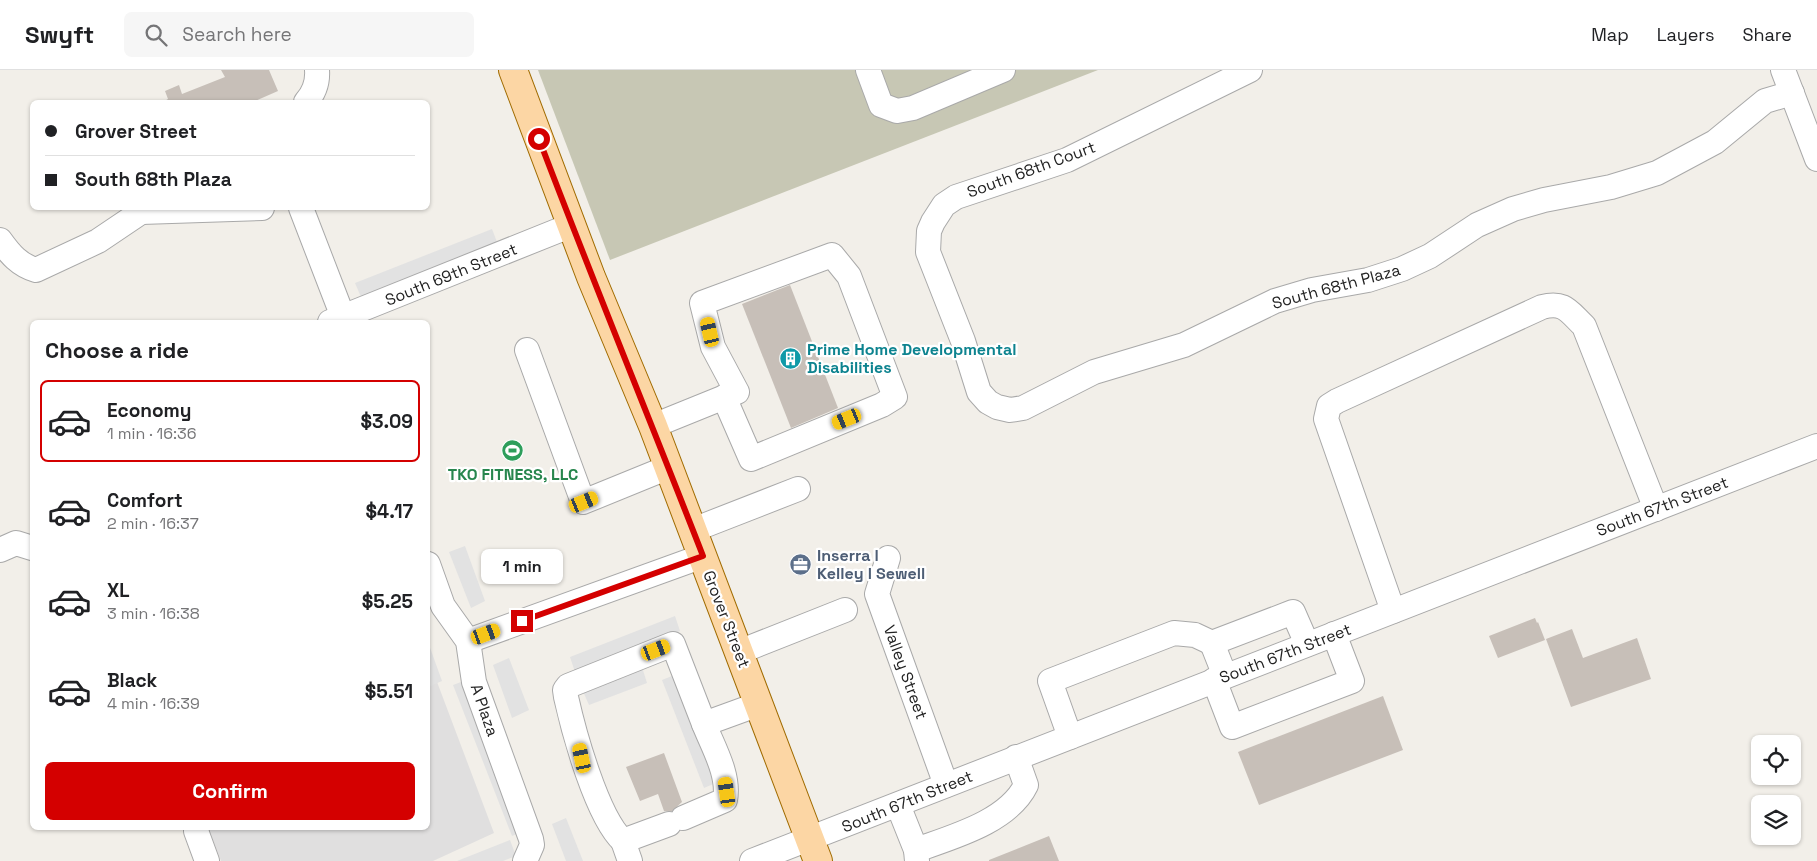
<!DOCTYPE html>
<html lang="en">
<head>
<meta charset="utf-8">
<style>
  :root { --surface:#fff; --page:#f6f6f6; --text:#202124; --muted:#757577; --line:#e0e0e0; --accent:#d40000 }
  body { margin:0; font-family:"Space Grotesk",sans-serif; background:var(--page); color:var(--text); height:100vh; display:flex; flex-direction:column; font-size:19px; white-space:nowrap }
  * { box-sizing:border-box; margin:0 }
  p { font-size:16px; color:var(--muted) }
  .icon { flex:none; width:28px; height:28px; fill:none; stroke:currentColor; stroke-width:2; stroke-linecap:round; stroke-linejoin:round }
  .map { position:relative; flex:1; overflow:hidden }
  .panel { position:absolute; left:30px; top:250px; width:400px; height:510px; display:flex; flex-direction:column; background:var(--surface); border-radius:8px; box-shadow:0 1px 4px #0004 }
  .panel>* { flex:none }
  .guide { position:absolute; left:30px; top:30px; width:400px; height:110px; border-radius:8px; box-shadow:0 1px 4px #0004; display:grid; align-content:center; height:110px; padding:0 15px; background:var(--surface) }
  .buttons { position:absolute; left:1751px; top:665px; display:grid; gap:10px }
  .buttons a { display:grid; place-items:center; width:50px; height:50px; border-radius:8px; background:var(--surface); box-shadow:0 1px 4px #0004; font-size:25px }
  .end { position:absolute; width:22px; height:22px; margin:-11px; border:6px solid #d40000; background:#fff; box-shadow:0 0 0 2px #fff }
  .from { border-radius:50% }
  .bubble { position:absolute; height:35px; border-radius:8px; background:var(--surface); box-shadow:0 1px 4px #0004; font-size:16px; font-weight:700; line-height:35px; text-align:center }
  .car { position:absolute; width:15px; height:30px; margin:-15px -8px; border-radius:6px; box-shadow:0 0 4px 1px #0007; background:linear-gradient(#f5c518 24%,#345 0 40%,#f5c518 0 76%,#345 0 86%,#f5c518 0) }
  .guide b { display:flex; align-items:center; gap:18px; height:48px; font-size:19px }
  .guide b+b { border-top:1px solid var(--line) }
  .guide i { width:12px; height:12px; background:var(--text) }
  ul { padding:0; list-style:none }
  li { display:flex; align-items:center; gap:15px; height:82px; margin:0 10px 8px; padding:0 5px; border:2px solid transparent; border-radius:8px }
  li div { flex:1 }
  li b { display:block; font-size:19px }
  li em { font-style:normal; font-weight:700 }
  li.on { border-color:var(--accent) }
  li>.icon { width:45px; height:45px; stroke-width:1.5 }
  h2 { padding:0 15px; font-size:22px; line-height:60px }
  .cta { display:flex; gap:10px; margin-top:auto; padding:10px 15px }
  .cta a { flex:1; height:58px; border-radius:8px; background:var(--accent); color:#fff; font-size:20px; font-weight:700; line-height:58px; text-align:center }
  header { display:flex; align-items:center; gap:30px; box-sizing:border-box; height:70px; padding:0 25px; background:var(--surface); border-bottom:1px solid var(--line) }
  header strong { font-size:24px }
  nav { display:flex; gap:28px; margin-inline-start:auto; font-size:18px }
  .search { width:350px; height:45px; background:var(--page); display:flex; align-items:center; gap:12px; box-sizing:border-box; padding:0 18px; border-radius:8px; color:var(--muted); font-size:19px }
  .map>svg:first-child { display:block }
</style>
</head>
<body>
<header>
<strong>Swyft</strong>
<div class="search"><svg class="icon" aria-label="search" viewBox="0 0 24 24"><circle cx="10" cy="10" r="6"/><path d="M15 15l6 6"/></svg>Search here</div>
<nav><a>Map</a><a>Layers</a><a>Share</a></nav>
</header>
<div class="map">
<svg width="1817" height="791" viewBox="0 0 1817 791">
  <rect width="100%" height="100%" fill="#f2efe9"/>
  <path fill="#e0dfdf" d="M 428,588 L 494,763 L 433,791 L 221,791 L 208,758 L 428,758 Z"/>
  <path fill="#c7c7b4" d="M 538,0 L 1098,0 L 610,190 Z"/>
  <g fill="#e2e2e2">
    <path d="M 492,159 L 497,172 L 361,227 L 355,213 Z"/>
    <path d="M 465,476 L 485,531 L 471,538 L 449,482 Z"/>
    <path d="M 675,546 L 680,561 L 575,602 L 570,587 Z"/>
    <path d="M 428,572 L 442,611 L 428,617 Z"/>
    <path d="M 509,588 L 529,640 L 512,648 L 493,595 Z"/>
    <path d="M 642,597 L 647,613 L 589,635 L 582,619 Z"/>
    <path d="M 677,604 L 718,712 L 704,718 L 662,610 Z"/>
    <path d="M 469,609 L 524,761 L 512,766 L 453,615 Z"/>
    <path d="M 566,748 L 583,791 L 566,791 L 552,754 Z"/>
    <path d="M 510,770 L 516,786 L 503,791 L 457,791 Z"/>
  </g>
  <g fill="#c7bfb8">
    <path d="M 221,0 L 269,0 L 278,21 L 253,32 L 163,32 L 168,29 L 165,21 L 179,15 L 182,24 L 225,7 Z"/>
    <path d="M 790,215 L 838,338 L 791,358 L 742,234 Z"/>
    <path d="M 1535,548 L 1537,553 L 1538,552 L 1545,570 L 1498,588 L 1489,566 Z"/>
    <path d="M 1572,559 L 1583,588 L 1637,568 L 1651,609 L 1571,637 L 1546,569 Z"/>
    <path d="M 1383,626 L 1403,680 L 1259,735 L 1238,682 Z"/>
    <path d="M 664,683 L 682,732 L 672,741 L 664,741 L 658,724 L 640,731 L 626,697 Z"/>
    <path d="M 1049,766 L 1059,791 L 989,791 L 989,790 Z"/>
  </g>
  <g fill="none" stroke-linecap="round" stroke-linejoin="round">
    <defs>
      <g id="minor">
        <path d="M 868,0 L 881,35 L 897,41 L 913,38 L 1003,0"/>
        <path d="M 1250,0 L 1067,90 L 956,127 L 944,135 L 933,152 L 929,161 L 928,182 L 963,271 L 979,322 L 988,332 L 997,337 L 1010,340 L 1023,338 L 1094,302 L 1184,275 L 1275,231 L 1312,220 L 1368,210 L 1402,199 L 1430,186 L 1477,155 L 1513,139 L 1544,130 L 1611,117 L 1657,103 L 1715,72 L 1765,31 L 1792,23"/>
        <path d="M 1783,0 L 1817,89"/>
        <path d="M 306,32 C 314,23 318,13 317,0"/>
        <path d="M 301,138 L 343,247"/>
        <path d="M 141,142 L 262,138"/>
        <path d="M 0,170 C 10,184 19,195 36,200 L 98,171 L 147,138"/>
        <path d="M 330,252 L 572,155"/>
        <path d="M 527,280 L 583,432 L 669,397"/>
        <path d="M 653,356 L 737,322 L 713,277 L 702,233 L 832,185 L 849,206 L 895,327 L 882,335 L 751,389 L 724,327"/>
        <path d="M 693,460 L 798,419"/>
        <path d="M 0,480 L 16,473 L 32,478"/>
        <path d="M 888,488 L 877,524 L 946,715"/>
        <path d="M 428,494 L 443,536 L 468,571 L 474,612 L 531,769 L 532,775 L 525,791"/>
        <path d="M 1393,541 L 1326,349 L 1329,336 L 1337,331 L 1542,237 C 1565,231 1569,242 1584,256 L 1656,439"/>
        <path d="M 468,571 L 703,486"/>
        <path d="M 739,582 L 845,540"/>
        <path d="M 1225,606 L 1212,573 L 1293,542 L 1307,574"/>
        <path d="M 1214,610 L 1232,657 L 1352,611 L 1334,564"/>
        <path d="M 1070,667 L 1050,611 L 1174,563 L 1195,565 L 1212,573"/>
        <path d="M 898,735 L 916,780 L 917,791"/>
        <path d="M 683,748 L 725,730 C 730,705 713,677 704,654 L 759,634"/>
        <path d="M 197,758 L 196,761 L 207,791"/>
        <path d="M 623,771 C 597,747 574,663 566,627 L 565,620 L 568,616 L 673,574 L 704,654"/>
        <path d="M 916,780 C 952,767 1008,752 1026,715 L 1016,687"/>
        <path d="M 630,791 L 623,771 L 669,754"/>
        <path d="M 752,791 L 1817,376"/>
      </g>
      <path id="major" d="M 513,0 L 591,207 L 653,356 L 818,791"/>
    </defs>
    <use href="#minor" stroke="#a9a9a9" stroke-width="26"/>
    <use href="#major" stroke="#a06b00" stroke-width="30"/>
    <use href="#minor" stroke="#fff" stroke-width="24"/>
    <use href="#major" stroke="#fcd6a4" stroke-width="28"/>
  </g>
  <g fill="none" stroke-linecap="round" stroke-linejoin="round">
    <path stroke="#d40000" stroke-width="6" d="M 522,551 L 703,486 C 649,347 592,209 539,69"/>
  </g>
  <defs>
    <symbol id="building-disc" viewBox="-11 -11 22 22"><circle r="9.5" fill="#0f9aa8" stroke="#fff"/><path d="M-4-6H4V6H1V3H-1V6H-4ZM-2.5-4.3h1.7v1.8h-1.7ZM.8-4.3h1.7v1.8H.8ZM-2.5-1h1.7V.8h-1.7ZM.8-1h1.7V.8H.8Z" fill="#fff"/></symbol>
    <symbol id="stadium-disc" viewBox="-11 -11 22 22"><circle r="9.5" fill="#2e9e5b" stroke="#fff"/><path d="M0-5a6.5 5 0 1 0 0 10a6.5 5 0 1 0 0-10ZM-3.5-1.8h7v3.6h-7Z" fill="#fff"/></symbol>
    <symbol id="office-disc" viewBox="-11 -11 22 22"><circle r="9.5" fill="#5c6f8a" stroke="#fff"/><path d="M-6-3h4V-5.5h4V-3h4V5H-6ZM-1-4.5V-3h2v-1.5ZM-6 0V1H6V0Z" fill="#fff"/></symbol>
  </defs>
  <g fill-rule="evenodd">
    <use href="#building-disc" x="778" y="276" width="25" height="25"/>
    <use href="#stadium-disc" x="500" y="368" width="25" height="25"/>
    <use href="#office-disc" x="788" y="482" width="25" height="25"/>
  </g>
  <g text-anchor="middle" stroke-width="4.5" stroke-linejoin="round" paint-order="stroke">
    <g font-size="16" fill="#222" stroke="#fff">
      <text transform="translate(1031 99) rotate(-20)" y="6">South 68th Court</text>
      <text transform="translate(451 204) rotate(-22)" y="6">South 69th Street</text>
      <text transform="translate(1336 216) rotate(-15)" y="6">South 68th Plaza</text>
      <text transform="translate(1662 436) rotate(-21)" y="6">South 67th Street</text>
      <text transform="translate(727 549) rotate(69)" y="6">Grover Street</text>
      <text transform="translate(1285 583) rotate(-21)" y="6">South 67th Street</text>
      <text transform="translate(906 602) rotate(70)" y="6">Valley Street</text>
      <text transform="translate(485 640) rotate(71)" y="6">A Plaza</text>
      <text transform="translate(907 731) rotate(-22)" y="6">South 67th Street</text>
    </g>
    <g font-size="16" font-weight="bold" fill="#0d838f" stroke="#fff" text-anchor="start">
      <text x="807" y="285">Prime Home Developmental<tspan x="807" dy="18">Disabilities</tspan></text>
    </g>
    <g font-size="16" font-weight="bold" fill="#27864d" stroke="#fff">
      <text x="513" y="410">TKO FITNESS, LLC</text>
    </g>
    <g font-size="16" font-weight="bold" fill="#4e5e75" stroke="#fff" text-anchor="start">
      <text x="817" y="491">Inserra l<tspan x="817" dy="18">Kelley l Sewell</tspan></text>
    </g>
  </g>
</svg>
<div class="buttons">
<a><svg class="icon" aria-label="locate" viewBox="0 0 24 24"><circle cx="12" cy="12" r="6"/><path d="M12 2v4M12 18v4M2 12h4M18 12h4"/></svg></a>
<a><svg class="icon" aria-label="layers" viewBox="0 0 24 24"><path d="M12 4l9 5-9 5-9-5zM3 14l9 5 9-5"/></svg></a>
</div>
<i class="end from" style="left:539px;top:69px"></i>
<i class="end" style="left:522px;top:551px"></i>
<div class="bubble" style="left:481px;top:479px;width:82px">1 min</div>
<i class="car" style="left:710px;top:262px;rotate:347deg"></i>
<i class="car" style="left:847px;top:349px;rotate:248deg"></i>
<i class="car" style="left:584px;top:432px;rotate:68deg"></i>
<i class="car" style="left:486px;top:564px;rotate:70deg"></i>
<i class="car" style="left:656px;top:580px;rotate:69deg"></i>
<i class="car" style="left:582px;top:688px;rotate:348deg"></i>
<i class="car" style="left:727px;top:722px;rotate:352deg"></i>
<div class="guide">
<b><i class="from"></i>Grover Street</b>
<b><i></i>South 68th Plaza</b>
</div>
<section class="panel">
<h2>Choose a ride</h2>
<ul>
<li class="on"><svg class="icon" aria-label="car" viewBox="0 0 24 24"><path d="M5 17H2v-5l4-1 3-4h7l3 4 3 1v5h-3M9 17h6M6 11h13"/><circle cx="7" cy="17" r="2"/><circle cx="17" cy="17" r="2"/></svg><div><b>Economy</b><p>1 min · 16:36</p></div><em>$3.09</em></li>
<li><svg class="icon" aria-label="car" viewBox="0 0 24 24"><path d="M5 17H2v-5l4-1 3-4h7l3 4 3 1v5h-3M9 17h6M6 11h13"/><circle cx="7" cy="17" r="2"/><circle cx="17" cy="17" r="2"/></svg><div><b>Comfort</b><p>2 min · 16:37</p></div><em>$4.17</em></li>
<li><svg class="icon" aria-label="car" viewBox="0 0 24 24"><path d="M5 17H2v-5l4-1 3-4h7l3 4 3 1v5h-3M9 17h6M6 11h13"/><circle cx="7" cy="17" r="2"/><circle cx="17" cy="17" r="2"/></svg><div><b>XL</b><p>3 min · 16:38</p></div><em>$5.25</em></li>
<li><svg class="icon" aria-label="car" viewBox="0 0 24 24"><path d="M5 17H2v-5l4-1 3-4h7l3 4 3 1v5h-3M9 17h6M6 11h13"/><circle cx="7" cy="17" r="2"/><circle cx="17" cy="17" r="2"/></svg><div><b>Black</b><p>4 min · 16:39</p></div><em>$5.51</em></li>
</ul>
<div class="cta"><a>Confirm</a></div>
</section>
</div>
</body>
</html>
